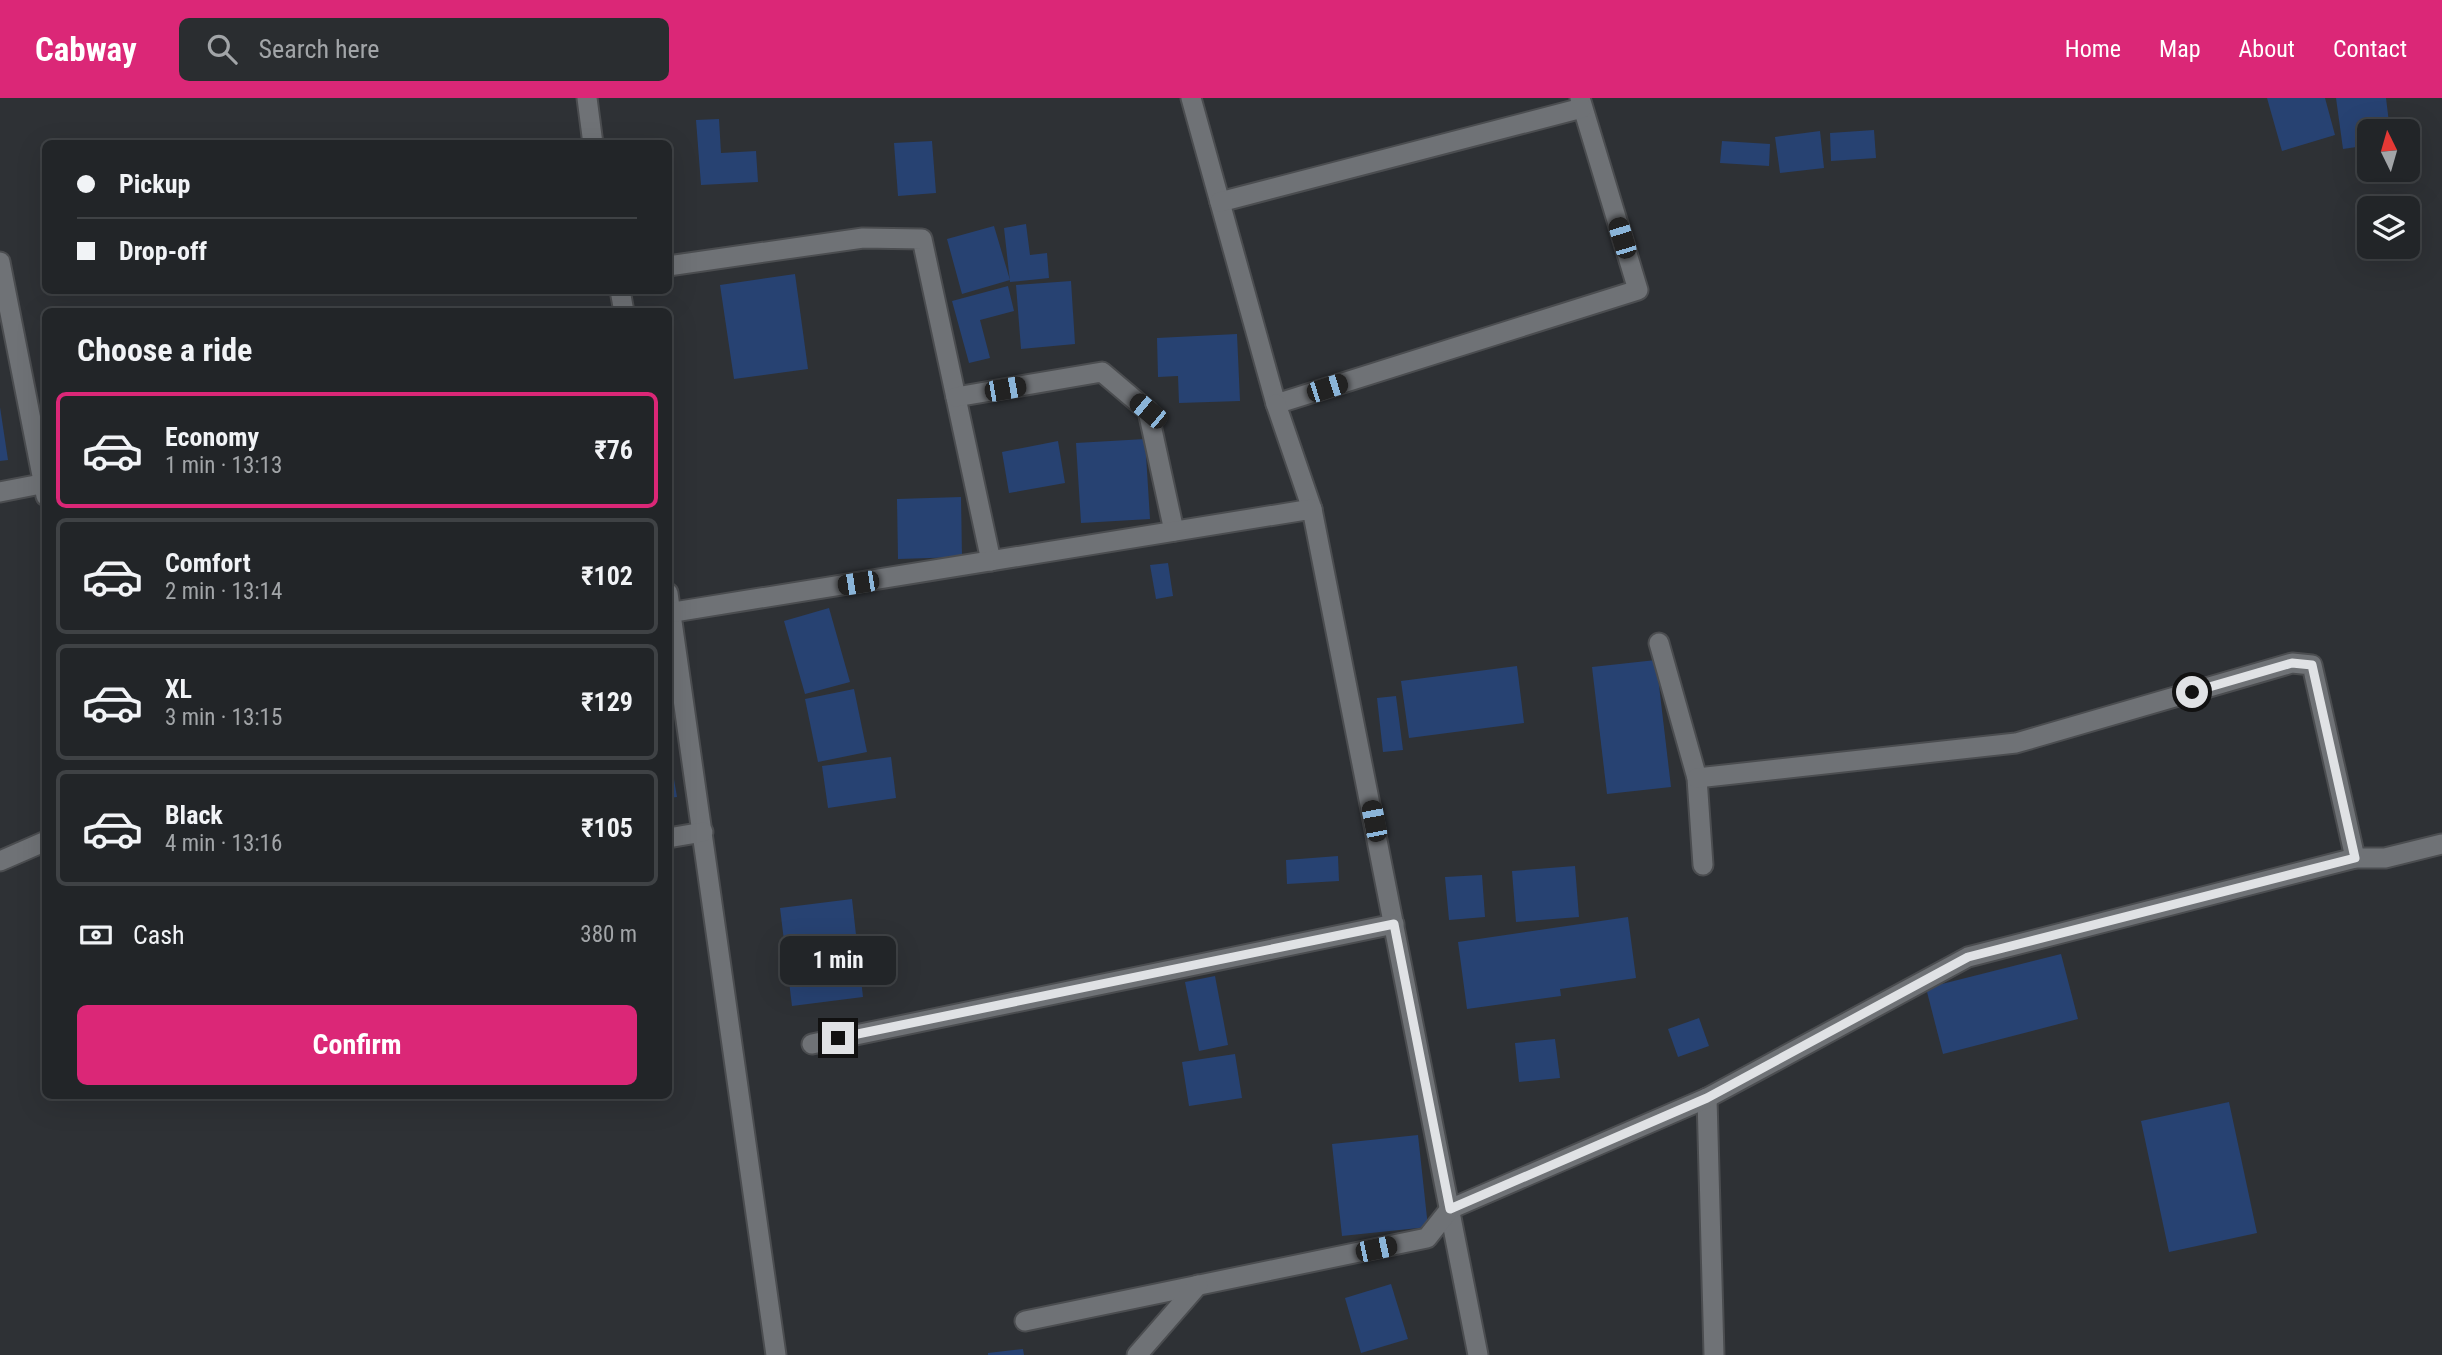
<!DOCTYPE html>
<html lang="en">
<head>
<meta charset="utf-8">
<style>
  :root { --surface:#222528; --page:#2a2d30; --text:#f1f3f6; --muted:#a2a5a8; --line:#3f4245; --accent:#db2777 }
  body { margin:0; font-family:"Roboto Condensed",sans-serif; background:var(--page); color:var(--text); height:100vh; display:flex; flex-direction:column; font-size:26px; white-space:nowrap }
  * { box-sizing:border-box; margin:0 }
  p { font-size:23px; color:var(--muted) }
  .icon { flex:none; width:38px; height:38px; fill:none; stroke:currentColor; stroke-width:2; stroke-linecap:round; stroke-linejoin:round }
  .map { position:relative; flex:1; overflow:hidden }
  .side { position:absolute; left:42px; top:210px; width:630px; height:791px; display:flex; flex-direction:column; background:var(--surface); border-radius:10px; box-shadow:0 7px 28px #0002,0 0 0 2px var(--line) }
  .side>* { flex:none }
  .guide { position:absolute; left:42px; top:42px; width:630px; height:154px; border-radius:10px; box-shadow:0 7px 28px #0002,0 0 0 2px var(--line); display:grid; align-content:center; height:154px; padding:0 35px; background:var(--surface) }
  .needle { width:46px; rotate:355deg }
  .fabs { position:absolute; left:2357px; top:21px; display:grid; gap:14px }
  .fabs a { display:grid; place-items:center; width:63px; height:63px; border-radius:10px; background:var(--surface); box-shadow:0 7px 28px #0002,0 0 0 2px var(--line); font-size:35px }
  .end { position:absolute; width:32px; height:32px; margin:-16px; border:9px solid #e0e2e5; background:#111; box-shadow:0 0 0 4px #111 }
  .from { border-radius:50% }
  .bubble { position:absolute; height:49px; border-radius:10px; background:var(--surface); box-shadow:0 7px 28px #0002,0 0 0 2px var(--line); font-size:23px; font-weight:700; line-height:49px; text-align:center }
  .car { position:absolute; width:21px; height:42px; margin:-21px -10px; border-radius:9px; box-shadow:0 0 5px 2px #0007; background:linear-gradient(#222 24%,#8ab4d8 0 40%,#222 0 76%,#8ab4d8 0 86%,#222 0) }
  .guide b { display:flex; align-items:center; gap:24px; height:66px; font-size:26px }
  .guide b+b { border-top:2px solid var(--line) }
  .guide i { width:18px; height:18px; background:var(--text) }
  ul { padding:0; list-style:none }
  li { display:flex; align-items:center; gap:21px; height:116px; margin:0 14px 10px; padding:0 21px; border:4px solid var(--line); border-radius:10px }
  li div { flex:1 }
  li b { display:block; font-size:26px }
  li em { font-style:normal; font-weight:700 }
  li.active { border-color:var(--accent) }
  li>.icon { width:63px; height:63px; stroke-width:1.5 }
  h2 { padding:0 35px; font-size:32px; line-height:84px }
  .pay { display:flex; align-items:center; gap:18px; height:77px; padding:0 35px; font-size:26px }
  .pay p { margin-inline-start:auto }
  .action { display:flex; gap:14px; margin-top:auto; padding:14px 35px }
  .action a { flex:1; height:80px; border-radius:10px; background:var(--accent); color:#fff; font-size:28px; font-weight:700; line-height:80px; text-align:center }
  header { display:flex; align-items:center; gap:42px; box-sizing:border-box; height:98px; padding:0 35px; background:var(--accent); color:#fff }
  header strong { font-size:33px }
  nav { display:flex; gap:38px; margin-inline-start:auto; font-size:24px }
  .search { width:490px; height:63px; background:var(--page); display:flex; align-items:center; gap:18px; box-sizing:border-box; padding:0 24px; border-radius:10px; color:var(--muted); font-size:26px }
  .map>svg:first-child { display:block }
</style>
</head>
<body>
<header>
<strong>Cabway</strong>
<div class="search"><svg class="icon" aria-label="search" viewBox="0 0 24 24"><circle cx="10" cy="10" r="6"/><path d="M15 15l6 6"/></svg>Search here</div>
<nav><a>Home</a><a>Map</a><a>About</a><a>Contact</a></nav>
</header>
<div class="map">
<svg width="2442" height="1257" viewBox="0 0 2442 1257">
  <rect width="100%" height="100%" fill="#2e3135"/>
  <g fill="#274272">
    <path d="M 2267,0 L 2325,0 L 2335,37 L 2282,53 Z"/>
    <path d="M 2336,0 L 2386,0 L 2390,33 L 2370,33 L 2370,47 L 2343,51 Z"/>
    <path d="M 719,21 L 721,55 L 756,53 L 758,84 L 701,87 L 696,22 Z"/>
    <path d="M 1874,32 L 1876,60 L 1831,63 L 1830,35 Z"/>
    <path d="M 1820,33 L 1824,70 L 1780,75 L 1775,39 Z"/>
    <path d="M 932,43 L 936,95 L 898,98 L 894,45 Z"/>
    <path d="M 1722,43 L 1770,46 L 1769,68 L 1720,65 Z"/>
    <path d="M 1026,126 L 1030,157 L 1047,155 L 1049,180 L 1010,184 L 1004,130 Z"/>
    <path d="M 994,128 L 1010,182 L 962,196 L 947,141 Z"/>
    <path d="M 795,176 L 808,271 L 734,281 L 720,187 Z"/>
    <path d="M 1071,183 L 1075,246 L 1021,251 L 1016,187 Z"/>
    <path d="M 1008,188 L 1014,213 L 980,222 L 990,260 L 969,265 L 952,203 Z"/>
    <path d="M 1237,236 L 1240,303 L 1179,305 L 1178,278 L 1158,279 L 1157,240 Z"/>
    <path d="M 0,309 L 8,362 L 0,363 Z"/>
    <path d="M 1145,341 L 1150,421 L 1081,425 L 1076,345 Z"/>
    <path d="M 1058,343 L 1065,385 L 1009,395 L 1002,354 Z"/>
    <path d="M 961,399 L 962,459 L 898,461 L 897,401 Z"/>
    <path d="M 1168,465 L 1173,498 L 1156,501 L 1150,467 Z"/>
    <path d="M 829,510 L 850,584 L 805,596 L 784,523 Z"/>
    <path d="M 1656,562 L 1671,689 L 1607,696 L 1592,569 Z"/>
    <path d="M 1517,568 L 1524,625 L 1409,640 L 1401,583 Z"/>
    <path d="M 854,591 L 867,654 L 818,664 L 805,601 Z"/>
    <path d="M 1396,598 L 1403,652 L 1383,654 L 1377,600 Z"/>
    <path d="M 668,645 L 677,699 L 668,700 Z"/>
    <path d="M 891,659 L 896,700 L 828,710 L 822,668 Z"/>
    <path d="M 1338,758 L 1339,783 L 1287,786 L 1286,762 Z"/>
    <path d="M 1575,768 L 1579,819 L 1516,824 L 1512,773 Z"/>
    <path d="M 1482,777 L 1485,819 L 1449,822 L 1445,779 Z"/>
    <path d="M 852,801 L 863,899 L 792,908 L 780,810 Z"/>
    <path d="M 1628,819 L 1636,880 L 1560,891 L 1561,898 L 1467,911 L 1458,844 Z"/>
    <path d="M 2061,856 L 2078,921 L 1943,956 L 1926,890 Z"/>
    <path d="M 1215,878 L 1228,947 L 1199,953 L 1185,884 Z"/>
    <path d="M 1699,920 L 1709,948 L 1678,959 L 1668,931 Z"/>
    <path d="M 1555,941 L 1560,980 L 1519,984 L 1515,945 Z"/>
    <path d="M 1235,956 L 1242,1000 L 1189,1008 L 1182,964 Z"/>
    <path d="M 2229,1004 L 2257,1135 L 2169,1154 L 2141,1023 Z"/>
    <path d="M 1418,1037 L 1428,1129 L 1342,1138 L 1332,1046 Z"/>
    <path d="M 1391,1186 L 1408,1241 L 1361,1255 L 1345,1200 Z"/>
    <path d="M 1023,1251 L 1024,1257 L 988,1257 L 988,1255 Z"/>
  </g>
  <g fill="none" stroke-linecap="round" stroke-linejoin="round">
    <defs>
      <g id="minor">
        <path d="M 587,0 L 593,46"/>
        <path d="M 1191,0 L 1276,306 L 1638,192 L 1580,0"/>
        <path d="M 1220,104 L 1582,10"/>
        <path d="M 0,164 L 46,398"/>
        <path d="M 668,168 L 863,140 L 922,141 L 991,463"/>
        <path d="M 620,192 L 624,214"/>
        <path d="M 956,299 L 1102,274 L 1148,313 L 1174,433"/>
        <path d="M 1276,306 L 1312,411"/>
        <path d="M 0,394 L 46,385"/>
        <path d="M 668,495 L 776,1257"/>
        <path d="M 668,515 L 1312,411 L 1478,1257"/>
        <path d="M 1659,545 L 1697,680 L 1703,767"/>
        <path d="M 1697,680 L 2016,645 L 2292,565 L 2312,567 L 2355,760"/>
        <path d="M 668,740 L 703,734"/>
        <path d="M 0,763 L 46,743"/>
        <path d="M 812,946 L 1394,826"/>
        <path d="M 1707,1000 L 1714,1257"/>
        <path d="M 1025,1223 L 1427,1140 L 1450,1111 L 1707,1000 L 1968,859 L 2355,760 L 2385,760 L 2442,746"/>
        <path d="M 1137,1257 L 1198,1187"/>
      </g>
    </defs>
    <use href="#minor" stroke="#4b4d50" stroke-width="23"/>
    <use href="#minor" stroke="#6f7276" stroke-width="19"/>
  </g>
  <g fill="none" stroke-linecap="round" stroke-linejoin="round">
    <path stroke="#e0e2e5" stroke-width="9" d="M 838,940 L 1394,826 L 1450,1111 L 1707,1000 L 1968,859 L 2355,760 L 2312,567 L 2292,565 L 2192,594"/>
  </g>
</svg>
<div class="fabs">
<a><svg class="needle" viewBox="-14 -14 28 28"><path d="M0-13l5 13h-10z" fill="#e53935"/><path d="M0 13l5-13h-10z" fill="#a2a5a8"/></svg></a>
<a><svg class="icon" aria-label="layers" viewBox="0 0 24 24"><path d="M12 4l9 5-9 5-9-5zM3 14l9 5 9-5"/></svg></a>
</div>
<i class="end from" style="left:2192px;top:594px"></i>
<i class="end" style="left:838px;top:940px"></i>
<div class="bubble" style="left:780px;top:838px;width:116px">1 min</div>
<i class="car" style="left:1622px;top:140px;rotate:343deg"></i>
<i class="car" style="left:1327px;top:290px;rotate:72deg"></i>
<i class="car" style="left:1005px;top:291px;rotate:80deg"></i>
<i class="car" style="left:1148px;top:313px;rotate:310deg"></i>
<i class="car" style="left:858px;top:485px;rotate:261deg"></i>
<i class="car" style="left:1374px;top:723px;rotate:349deg"></i>
<i class="car" style="left:1376px;top:1151px;rotate:78deg"></i>
<div class="guide">
<b><i class="from"></i>Pickup</b>
<b><i></i>Drop-off</b>
</div>
<section class="side">
<h2>Choose a ride</h2>
<ul>
<li class="active"><svg class="icon" aria-label="car" viewBox="0 0 24 24"><path d="M5 17H2v-5l4-1 3-4h7l3 4 3 1v5h-3M9 17h6M6 11h13"/><circle cx="7" cy="17" r="2"/><circle cx="17" cy="17" r="2"/></svg><div><b>Economy</b><p>1 min · 13:13</p></div><em>₹76</em></li>
<li><svg class="icon" aria-label="car" viewBox="0 0 24 24"><path d="M5 17H2v-5l4-1 3-4h7l3 4 3 1v5h-3M9 17h6M6 11h13"/><circle cx="7" cy="17" r="2"/><circle cx="17" cy="17" r="2"/></svg><div><b>Comfort</b><p>2 min · 13:14</p></div><em>₹102</em></li>
<li><svg class="icon" aria-label="car" viewBox="0 0 24 24"><path d="M5 17H2v-5l4-1 3-4h7l3 4 3 1v5h-3M9 17h6M6 11h13"/><circle cx="7" cy="17" r="2"/><circle cx="17" cy="17" r="2"/></svg><div><b>XL</b><p>3 min · 13:15</p></div><em>₹129</em></li>
<li><svg class="icon" aria-label="car" viewBox="0 0 24 24"><path d="M5 17H2v-5l4-1 3-4h7l3 4 3 1v5h-3M9 17h6M6 11h13"/><circle cx="7" cy="17" r="2"/><circle cx="17" cy="17" r="2"/></svg><div><b>Black</b><p>4 min · 13:16</p></div><em>₹105</em></li>
</ul>
<div class="pay"><svg class="icon" aria-label="cash" viewBox="0 0 24 24"><path d="M3 7h18v10H3z"/><circle cx="12" cy="12" r="2"/></svg>Cash<p>380 m</p></div>
<div class="action"><a>Confirm</a></div>
</section>
</div>
</body>
</html>
